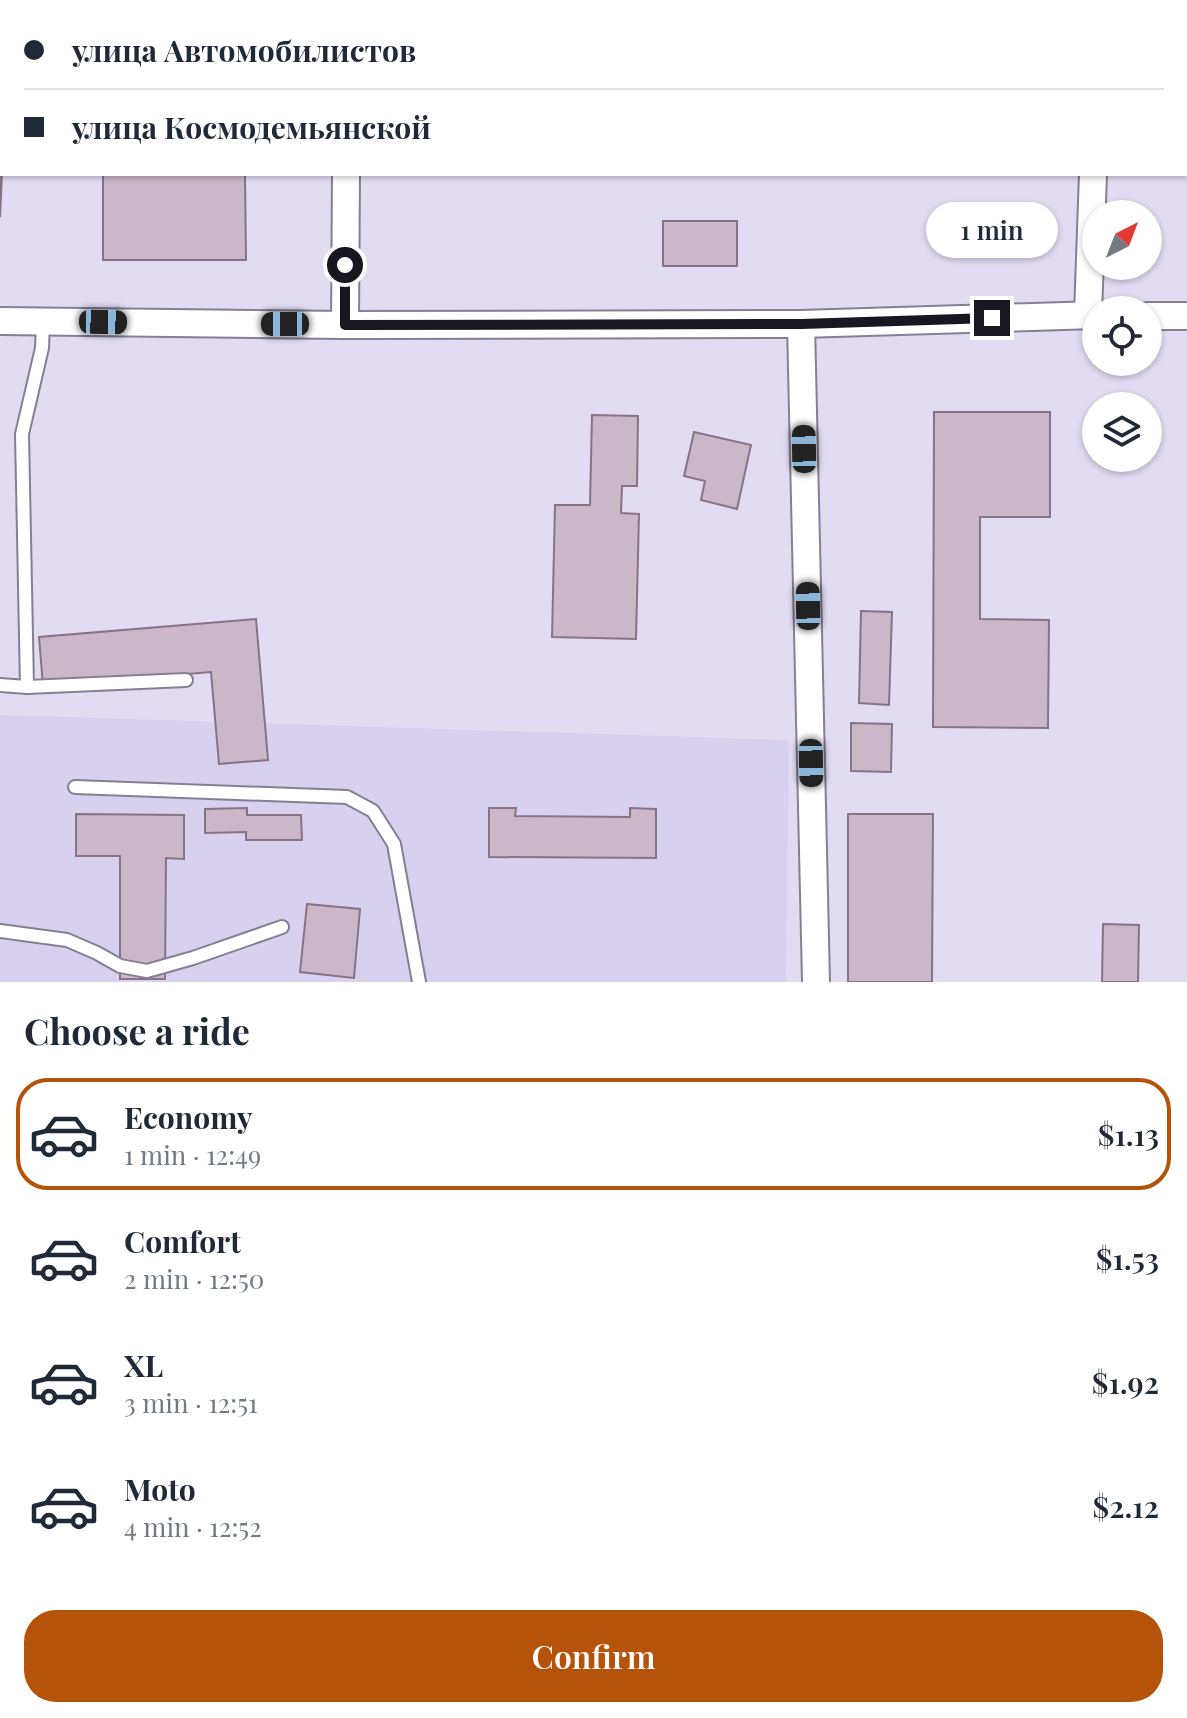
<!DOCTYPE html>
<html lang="en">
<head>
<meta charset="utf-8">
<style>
  :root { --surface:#fff; --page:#f2f2f3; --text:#1f2937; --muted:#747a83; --line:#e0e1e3; --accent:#b45309 }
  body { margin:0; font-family:"Playfair Display",serif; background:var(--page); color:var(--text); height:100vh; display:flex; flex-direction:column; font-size:30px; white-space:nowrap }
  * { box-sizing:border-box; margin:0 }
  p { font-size:26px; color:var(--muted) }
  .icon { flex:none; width:44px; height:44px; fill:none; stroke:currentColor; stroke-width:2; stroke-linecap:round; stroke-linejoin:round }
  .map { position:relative; height:982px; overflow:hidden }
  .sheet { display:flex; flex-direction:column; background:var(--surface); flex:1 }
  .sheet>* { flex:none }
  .hud { position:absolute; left:0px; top:0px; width:1188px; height:176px; box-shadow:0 2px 6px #0004; display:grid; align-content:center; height:176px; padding:0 24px; background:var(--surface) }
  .needle { width:52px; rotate:42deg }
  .buttons { position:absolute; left:1082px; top:200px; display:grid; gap:16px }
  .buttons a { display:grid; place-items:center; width:80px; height:80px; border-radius:50%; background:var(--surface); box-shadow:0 2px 6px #0004; font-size:40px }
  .end { position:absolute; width:36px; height:36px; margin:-18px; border:10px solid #18161e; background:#fff; box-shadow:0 0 0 4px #fff }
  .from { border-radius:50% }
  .bubble { position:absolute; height:56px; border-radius:28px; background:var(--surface); box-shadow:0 2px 6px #0004; font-size:26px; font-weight:600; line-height:56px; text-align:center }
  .car { position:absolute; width:24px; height:48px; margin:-24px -12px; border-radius:10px; box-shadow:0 0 6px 2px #0007; background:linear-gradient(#222 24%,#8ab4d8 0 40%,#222 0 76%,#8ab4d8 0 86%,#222 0) }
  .hud b { display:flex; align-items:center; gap:28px; height:76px; font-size:30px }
  .hud b+b { border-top:2px solid var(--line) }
  .hud i { width:20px; height:20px; background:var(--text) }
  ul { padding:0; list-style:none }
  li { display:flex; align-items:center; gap:24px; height:112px; margin:0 16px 12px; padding:0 8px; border:4px solid transparent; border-radius:32px }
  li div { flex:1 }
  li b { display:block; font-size:30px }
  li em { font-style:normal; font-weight:600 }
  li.active { border-color:var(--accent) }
  li>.icon { width:72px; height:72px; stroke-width:1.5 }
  h2 { padding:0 24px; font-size:36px; line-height:96px }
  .primary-button { display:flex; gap:16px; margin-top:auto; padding:16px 24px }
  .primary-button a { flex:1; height:92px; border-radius:32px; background:var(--accent); color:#fff; font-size:32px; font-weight:600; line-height:92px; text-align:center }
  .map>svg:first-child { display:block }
</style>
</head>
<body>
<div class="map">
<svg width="1187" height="982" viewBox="0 0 1187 982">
  <rect width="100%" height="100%" fill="#e2dcf3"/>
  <path fill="#d7d0ee" d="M 0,715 L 789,740 L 786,982 L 0,982 Z"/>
  <g fill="#cab7c8" stroke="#867484" stroke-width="2">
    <path d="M 0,0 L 13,0 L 2,2 L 2,174 L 0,217 Z"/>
    <rect x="482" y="0" width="140" height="2"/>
    <path d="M 103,174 L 245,174 L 246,260 L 103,260 Z"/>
    <rect x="663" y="221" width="74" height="45"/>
    <path d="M 934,412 L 1050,412 L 1050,517 L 980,517 L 980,619 L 1049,620 L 1048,728 L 933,727 Z"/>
    <path d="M 592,415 L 638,416 L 637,486 L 622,486 L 621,513 L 639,514 L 636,639 L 552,637 L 555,505 L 590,505 Z"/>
    <path d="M 694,432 L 751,445 L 737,509 L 701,500 L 705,481 L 684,476 Z"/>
    <path d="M 861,611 L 892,612 L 889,705 L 859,703 Z"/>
    <path d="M 256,619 L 268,760 L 219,764 L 211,672 L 43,686 L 39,637 Z"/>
    <path d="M 851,723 L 892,724 L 891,772 L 851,771 Z"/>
    <path d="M 247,808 L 247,815 L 301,815 L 302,840 L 246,840 L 246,832 L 205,833 L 205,809 Z"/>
    <path d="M 489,808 L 516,808 L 515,816 L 630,817 L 630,808 L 656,809 L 656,858 L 489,857 Z"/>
    <path d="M 76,814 L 184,815 L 184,859 L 166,858 L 165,979 L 120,979 L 120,856 L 76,856 Z"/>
    <path d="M 848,814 L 933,814 L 932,982 L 848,982 Z"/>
    <path d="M 307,904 L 360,909 L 354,978 L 300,972 Z"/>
    <path d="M 1103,924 L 1139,925 L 1138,982 L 1102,982 Z"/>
  </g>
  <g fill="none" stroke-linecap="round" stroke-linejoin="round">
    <defs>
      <g id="service">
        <path d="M 0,685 L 27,687 L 186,680"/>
        <path d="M 27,687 L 22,434 L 42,348 L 43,321"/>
        <path d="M 75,787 L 347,797 L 373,811 L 394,844 L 419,982"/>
        <path d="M 0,931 L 67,940 L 97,953 L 120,966 L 147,971 L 193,958 L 282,927"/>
      </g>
      <g id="minor">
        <path d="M 346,2 L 346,0"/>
        <path d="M 1099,2 L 1099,0"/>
        <path d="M 1088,315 L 1093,174"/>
        <path d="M 1148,316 L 1187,316"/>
        <path d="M 0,321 L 345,325 L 801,324 L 1096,315"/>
        <path d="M 801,324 L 816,982"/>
        <path d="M 345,325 L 346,174"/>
      </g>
    </defs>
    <use href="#service" stroke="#857f94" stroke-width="16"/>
    <use href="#minor" stroke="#857f94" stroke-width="30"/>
    <use href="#service" stroke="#fff" stroke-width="12"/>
    <use href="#minor" stroke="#fff" stroke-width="26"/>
  </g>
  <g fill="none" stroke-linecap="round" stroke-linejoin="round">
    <path stroke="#18161e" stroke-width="10" d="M 345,265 L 345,325 L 801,324 L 992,318"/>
  </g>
</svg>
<div class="buttons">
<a><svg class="needle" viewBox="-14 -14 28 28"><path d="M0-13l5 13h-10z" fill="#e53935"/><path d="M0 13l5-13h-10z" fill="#747a83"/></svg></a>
<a><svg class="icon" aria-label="locate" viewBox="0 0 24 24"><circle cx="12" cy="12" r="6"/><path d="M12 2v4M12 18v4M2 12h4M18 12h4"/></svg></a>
<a><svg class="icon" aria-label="layers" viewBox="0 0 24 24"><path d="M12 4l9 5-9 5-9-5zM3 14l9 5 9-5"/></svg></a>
</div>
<i class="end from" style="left:345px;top:265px"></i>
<i class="end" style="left:992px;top:318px"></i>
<div class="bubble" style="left:926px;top:202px;width:132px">1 min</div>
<i class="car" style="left:103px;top:322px;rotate:91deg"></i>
<i class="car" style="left:285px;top:324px;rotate:270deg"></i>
<i class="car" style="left:804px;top:449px;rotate:359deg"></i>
<i class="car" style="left:808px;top:606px;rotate:359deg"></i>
<i class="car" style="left:811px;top:763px;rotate:179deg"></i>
<div class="hud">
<b><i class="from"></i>улица Автомобилистов</b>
<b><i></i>улица Космодемьянской</b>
</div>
</div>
<section class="sheet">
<h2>Choose a ride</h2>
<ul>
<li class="active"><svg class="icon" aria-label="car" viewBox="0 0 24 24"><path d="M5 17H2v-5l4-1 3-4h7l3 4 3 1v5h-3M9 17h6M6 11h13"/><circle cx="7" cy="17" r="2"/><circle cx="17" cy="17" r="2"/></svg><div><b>Economy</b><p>1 min · 12:49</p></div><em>$1.13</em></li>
<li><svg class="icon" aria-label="car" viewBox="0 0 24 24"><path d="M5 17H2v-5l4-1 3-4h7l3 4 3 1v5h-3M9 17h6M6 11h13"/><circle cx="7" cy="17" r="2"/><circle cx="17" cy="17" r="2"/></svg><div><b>Comfort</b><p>2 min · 12:50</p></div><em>$1.53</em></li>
<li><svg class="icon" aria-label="car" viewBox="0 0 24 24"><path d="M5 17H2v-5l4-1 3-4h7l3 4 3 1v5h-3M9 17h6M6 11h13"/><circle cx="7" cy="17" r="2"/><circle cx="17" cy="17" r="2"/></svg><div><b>XL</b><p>3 min · 12:51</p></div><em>$1.92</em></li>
<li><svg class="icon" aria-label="car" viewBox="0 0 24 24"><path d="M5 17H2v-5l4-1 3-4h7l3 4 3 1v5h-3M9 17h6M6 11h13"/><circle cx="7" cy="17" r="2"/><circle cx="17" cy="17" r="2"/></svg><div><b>Moto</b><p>4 min · 12:52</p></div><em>$2.12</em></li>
</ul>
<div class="primary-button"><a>Confirm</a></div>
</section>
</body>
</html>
